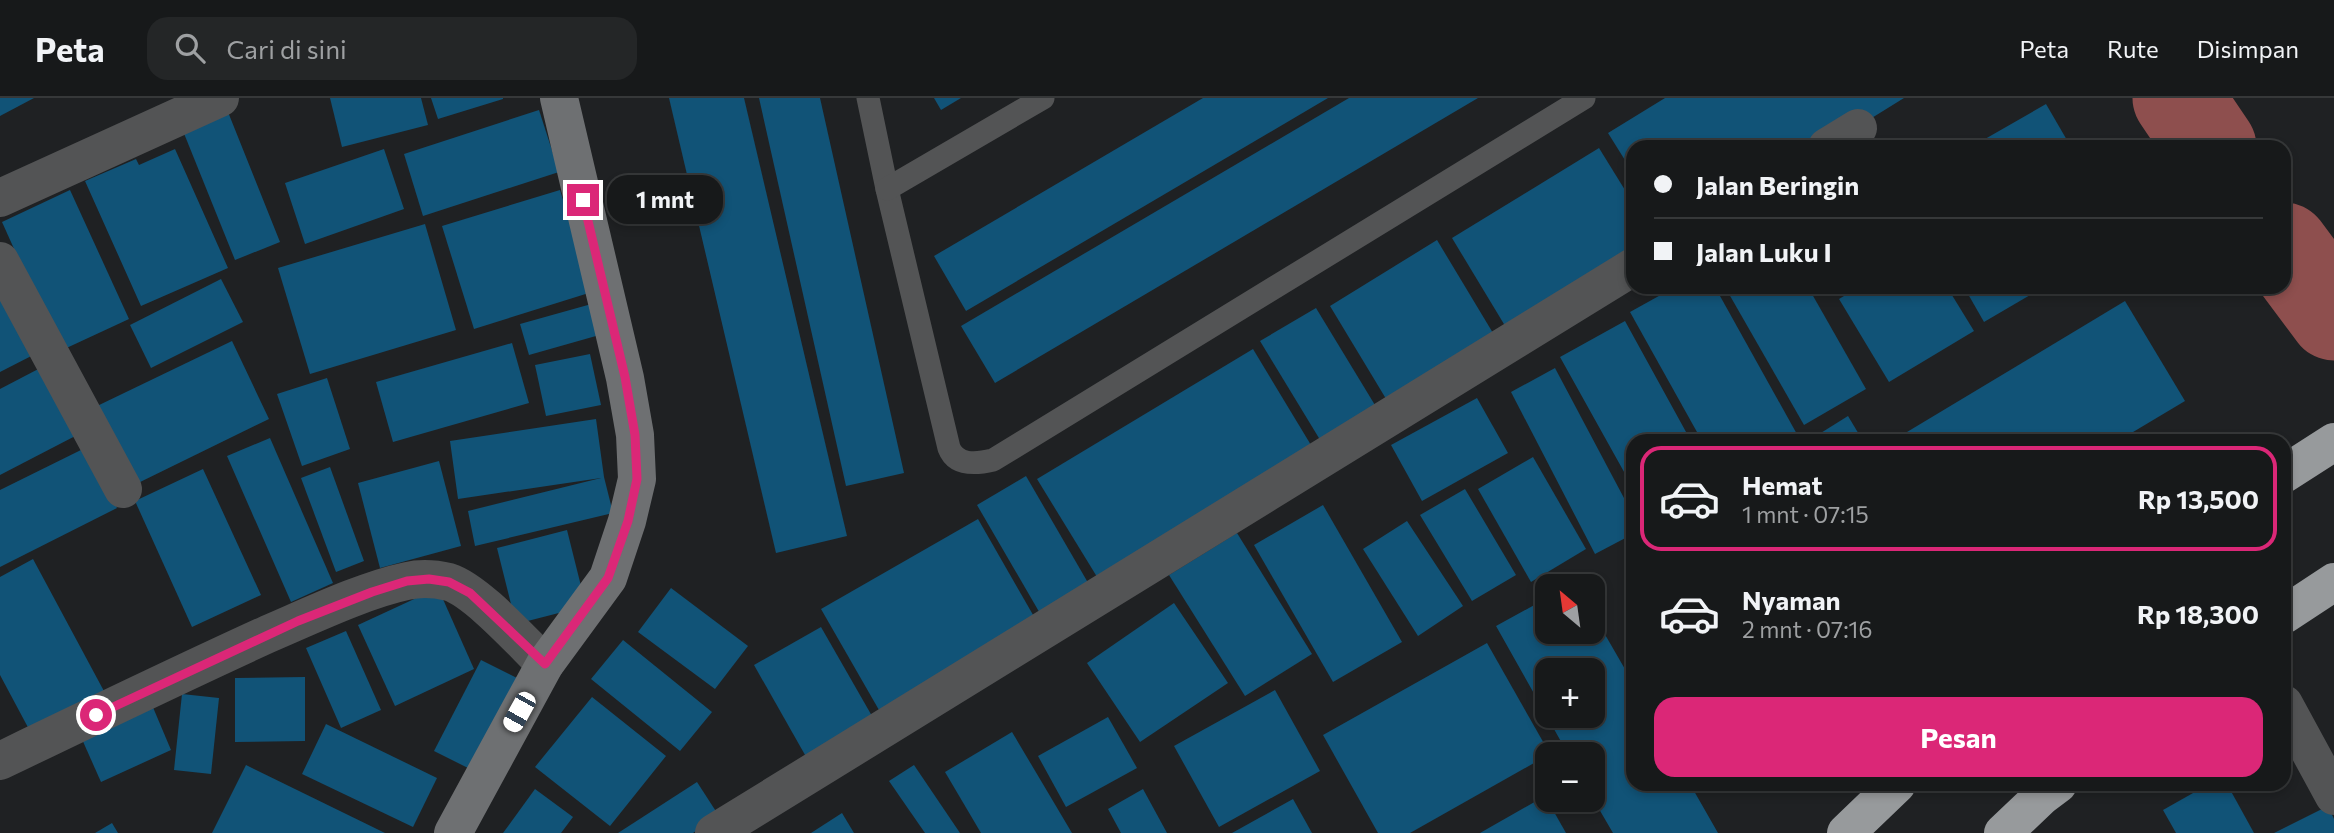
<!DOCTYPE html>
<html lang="id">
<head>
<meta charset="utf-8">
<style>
  :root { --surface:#17191a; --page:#242627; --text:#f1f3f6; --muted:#9ea0a2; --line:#363839; --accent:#db2777 }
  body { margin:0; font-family:Commissioner,sans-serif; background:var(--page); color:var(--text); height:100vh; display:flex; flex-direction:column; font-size:26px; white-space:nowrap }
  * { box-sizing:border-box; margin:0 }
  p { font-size:23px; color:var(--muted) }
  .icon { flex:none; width:38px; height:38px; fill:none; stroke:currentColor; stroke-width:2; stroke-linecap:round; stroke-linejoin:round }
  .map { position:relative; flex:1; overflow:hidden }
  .sheet { position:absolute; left:1626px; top:336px; width:665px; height:357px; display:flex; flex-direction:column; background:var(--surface); border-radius:21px; box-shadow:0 4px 10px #0003,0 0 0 2px var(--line) }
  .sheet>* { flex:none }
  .hud { position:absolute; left:1626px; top:42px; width:665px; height:154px; border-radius:21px; box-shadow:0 4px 10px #0003,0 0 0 2px var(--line); display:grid; align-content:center; height:154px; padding:0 28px; background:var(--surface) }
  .needle { width:46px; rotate:331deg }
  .tools { position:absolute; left:1535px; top:476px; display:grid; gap:14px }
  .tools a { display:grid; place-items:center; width:70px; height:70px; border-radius:14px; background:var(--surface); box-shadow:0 4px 10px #0003,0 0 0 2px var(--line); font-size:35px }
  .end { position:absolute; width:32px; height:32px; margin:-16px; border:9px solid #db2777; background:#fff; box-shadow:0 0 0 4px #fff }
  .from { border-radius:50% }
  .bubble { position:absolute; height:49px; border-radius:21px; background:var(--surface); box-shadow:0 4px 10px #0003,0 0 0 2px var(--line); font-size:23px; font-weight:700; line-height:49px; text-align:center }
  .car { position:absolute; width:21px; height:42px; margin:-21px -10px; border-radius:9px; box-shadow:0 0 5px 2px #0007; background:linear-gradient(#fff 24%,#345 0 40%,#fff 0 76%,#345 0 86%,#fff 0) }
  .hud b { display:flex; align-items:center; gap:24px; height:66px; font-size:26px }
  .hud b+b { border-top:2px solid var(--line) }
  .hud i { width:18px; height:18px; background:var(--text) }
  ul { padding:12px 0 0; list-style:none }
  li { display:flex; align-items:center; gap:21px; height:105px; margin:0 14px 10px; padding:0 14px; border:4px solid transparent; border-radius:21px }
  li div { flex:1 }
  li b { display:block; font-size:26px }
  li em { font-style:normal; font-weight:700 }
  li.on { border-color:var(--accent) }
  li>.icon { width:63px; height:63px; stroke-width:1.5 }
  .cta { display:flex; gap:14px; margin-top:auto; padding:14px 28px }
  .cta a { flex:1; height:80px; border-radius:21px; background:var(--accent); color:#fff; font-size:28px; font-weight:700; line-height:80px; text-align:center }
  header { display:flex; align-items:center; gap:42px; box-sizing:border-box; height:98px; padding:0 35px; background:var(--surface); border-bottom:2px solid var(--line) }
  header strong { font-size:33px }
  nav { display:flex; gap:38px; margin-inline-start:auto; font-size:24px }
  .search { width:490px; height:63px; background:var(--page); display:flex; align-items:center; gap:18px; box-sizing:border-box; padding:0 24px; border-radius:21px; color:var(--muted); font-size:26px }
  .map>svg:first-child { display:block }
</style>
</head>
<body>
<header>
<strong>Peta</strong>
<div class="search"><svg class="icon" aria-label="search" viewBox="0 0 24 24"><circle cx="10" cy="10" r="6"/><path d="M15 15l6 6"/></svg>Cari di sini</div>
<nav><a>Peta</a><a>Rute</a><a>Disimpan</a></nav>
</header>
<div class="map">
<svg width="2334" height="735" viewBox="0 0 2334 735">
  <rect width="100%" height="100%" fill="#1f2123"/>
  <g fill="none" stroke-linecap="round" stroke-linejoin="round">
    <g stroke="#8e4f4e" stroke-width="91">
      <path d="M 2178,0 L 2211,49"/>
      <path d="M 2284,150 L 2334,217"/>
    </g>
  </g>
  <g fill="#115377" fill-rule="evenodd">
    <path d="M 0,0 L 34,0 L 0,18 Z"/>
    <path d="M 330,0 L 421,0 L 428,27 L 342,49 Z"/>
    <path d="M 431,0 L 503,0 L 503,1 L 438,21 Z"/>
    <path d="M 669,0 L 744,0 L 847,438 L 776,455 Z"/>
    <path d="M 759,0 L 820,0 L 904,375 L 846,388 Z"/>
    <path d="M 934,0 L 961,0 L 941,12 Z"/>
    <path d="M 1203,0 L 1328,0 L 966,213 L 934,158 Z"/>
    <path d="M 1349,0 L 1478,0 L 995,285 L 961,228 Z"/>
    <path d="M 1665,0 L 1904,0 L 1825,49 L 1633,49 L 1633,75 L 1608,35 Z"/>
    <path d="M 2046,6 L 2071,49 L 1971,49 Z"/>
    <path d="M 226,9 L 280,144 L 235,162 L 181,28 Z"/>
    <path d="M 539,12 L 559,74 L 423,118 L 404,56 Z"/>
    <path d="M 1599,50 L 1633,105 L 1633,169 L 1513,241 L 1452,140 Z"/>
    <path d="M 175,51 L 228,170 L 141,208 L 85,83 L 136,61 L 139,67 Z"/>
    <path d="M 384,51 L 404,111 L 305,146 L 285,85 Z"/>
    <path d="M 70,92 L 129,221 L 60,253 L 2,124 Z"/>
    <path d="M 560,92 L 592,194 L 474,231 L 442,128 Z"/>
    <path d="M 425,126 L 456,232 L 310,276 L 278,170 Z"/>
    <path d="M 1437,142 L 1502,250 L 1394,314 L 1330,208 Z"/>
    <path d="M 0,172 L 43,252 L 0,274 Z"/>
    <path d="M 221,181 L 243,224 L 151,270 L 130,227 Z"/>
    <path d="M 1675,189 L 1715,189 L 1798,338 L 1789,343 L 1702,343 L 1630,214 Z"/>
    <path d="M 1725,189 L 1808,189 L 1866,291 L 1804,327 Z"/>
    <path d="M 1859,189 L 1947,189 L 1974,233 L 1889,284 L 1839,201 Z"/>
    <path d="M 1964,189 L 2044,189 L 1984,224 Z"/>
    <path d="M 2125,203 L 2185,303 L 2118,343 L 1892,343 Z"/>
    <path d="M 595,205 L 603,236 L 529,257 L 520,226 Z"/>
    <path d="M 1316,210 L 1381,317 L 1325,350 L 1260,243 Z"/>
    <path d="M 1625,223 L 1691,343 L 1633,343 L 1633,390 L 1560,259 Z"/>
    <path d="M 232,243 L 269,321 L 134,387 L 95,309 Z"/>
    <path d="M 512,245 L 529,305 L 393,344 L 376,284 Z"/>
    <path d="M 1253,251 L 1317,357 L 1102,487 L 1037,381 Z"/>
    <path d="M 590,256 L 601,307 L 546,318 L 535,267 Z"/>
    <path d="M 46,267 L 81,335 L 0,377 L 0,291 Z"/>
    <path d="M 1555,270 L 1633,417 L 1633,436 L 1595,456 L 1511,294 Z"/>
    <path d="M 327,280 L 350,351 L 302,368 L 277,296 Z"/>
    <path d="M 1477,300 L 1508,355 L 1422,403 L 1391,347 Z"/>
    <path d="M 1848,318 L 1863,343 L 1808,343 Z"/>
    <path d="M 596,321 L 604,379 L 613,415 L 475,448 L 468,413 L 601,380 L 458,401 L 450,343 Z"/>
    <path d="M 270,340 L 333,485 L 291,504 L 227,358 Z"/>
    <path d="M 87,349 L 117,410 L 0,469 L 0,392 Z"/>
    <path d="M 1533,359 L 1586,451 L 1531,484 L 1478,391 Z"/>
    <path d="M 439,363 L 461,448 L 380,470 L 358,385 Z"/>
    <path d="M 330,369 L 364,463 L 336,474 L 301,380 Z"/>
    <path d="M 203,371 L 261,497 L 192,529 L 135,403 Z"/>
    <path d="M 1026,378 L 1094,495 L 1045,524 L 977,407 Z"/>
    <path d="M 1465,391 L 1516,477 L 1472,503 L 1420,417 Z"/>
    <path d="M 1323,407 L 1402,544 L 1333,584 L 1254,447 Z"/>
    <path d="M 978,421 L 1040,529 L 883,619 L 821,511 Z"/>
    <path d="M 1407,423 L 1463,508 L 1418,538 L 1363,451 Z"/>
    <path d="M 567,432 L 586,508 L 516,526 L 497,450 Z"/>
    <path d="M 1237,435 L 1312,556 L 1245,598 L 1169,477 Z"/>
    <path d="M 33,461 L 105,595 L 31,635 L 0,577 L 0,479 Z"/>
    <path d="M 438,490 L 474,571 L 395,608 L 358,527 Z"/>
    <path d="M 671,490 L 748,548 L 715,591 L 638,534 Z"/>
    <path d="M 1547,500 L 1547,534 L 1592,534 L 1592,514 L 1633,585 L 1633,686 L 1690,686 L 1718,735 L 1613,735 L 1592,699 L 1592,656 L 1568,656 L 1496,528 ZM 1547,572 L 1592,572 L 1592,618 L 1547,618 Z"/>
    <path d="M 1174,505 L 1228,585 L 1140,644 L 1087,565 Z"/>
    <path d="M 821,529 L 880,632 L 813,671 L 754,567 Z"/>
    <path d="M 346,533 L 381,612 L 341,630 L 306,550 Z"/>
    <path d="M 623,542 L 712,614 L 680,653 L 591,581 Z"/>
    <path d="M 1487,545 L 1550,656 L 1410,735 L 1378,735 L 1323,637 Z"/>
    <path d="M 481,562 L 519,581 L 472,672 L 434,653 Z"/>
    <path d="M 305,579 L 305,643 L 235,644 L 235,580 Z"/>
    <path d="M 1275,592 L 1320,673 L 1219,729 L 1174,648 Z"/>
    <path d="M 182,596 L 219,600 L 211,676 L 174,672 Z"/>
    <path d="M 592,599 L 666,658 L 610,728 L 535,669 Z"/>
    <path d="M 152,607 L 171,652 L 101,684 L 81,639 Z"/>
    <path d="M 1108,619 L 1137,670 L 1066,709 L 1038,658 Z"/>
    <path d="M 326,626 L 437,680 L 413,729 L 302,676 Z"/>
    <path d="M 1012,634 L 1072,735 L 981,735 L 945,674 Z"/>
    <path d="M 246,667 L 385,735 L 212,735 Z"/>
    <path d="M 914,667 L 960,735 L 925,735 L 889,683 Z"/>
    <path d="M 697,684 L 719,718 L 693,735 L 618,735 Z"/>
    <path d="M 2209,686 L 2227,686 L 2254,735 L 2176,735 L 2163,712 Z"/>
    <path d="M 535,691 L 573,719 L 561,735 L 503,735 Z"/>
    <path d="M 1143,691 L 1167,735 L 1121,735 L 1108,711 Z"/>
    <path d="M 1545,698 L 1566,735 L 1480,735 Z"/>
    <path d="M 1293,701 L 1312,735 L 1232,735 Z"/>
    <path d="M 2328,708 L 2334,721 L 2334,735 L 2274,735 Z"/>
    <path d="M 842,715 L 854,735 L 811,735 Z"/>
    <path d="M 112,725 L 118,735 L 95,735 Z"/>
  </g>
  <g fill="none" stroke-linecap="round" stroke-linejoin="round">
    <g stroke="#535455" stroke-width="23">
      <path d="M 868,0 L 887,91 L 949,350 C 956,368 976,366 993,362 L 1584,0"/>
      <path d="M 887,91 L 1043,0"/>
    </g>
    <g stroke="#535455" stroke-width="38">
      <path d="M 1827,49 L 1858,30"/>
      <path d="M 0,100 L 220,0"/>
      <path d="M 0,163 L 123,391"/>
      <path d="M 2284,606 L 2334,698"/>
      <path d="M 0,663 C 89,620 178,577 268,536 C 308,519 364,492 407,483 C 420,480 436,481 449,484 C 477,493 522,544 545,566"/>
      <path d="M 714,735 L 1633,169"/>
    </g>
    <path stroke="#6e7072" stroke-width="38" d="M 453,735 L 545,566 L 608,480 L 627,423 L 637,381 L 635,337 L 625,280 L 559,0"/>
    <g stroke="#979a9c" stroke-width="38">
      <path d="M 2284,376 L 2334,344"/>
      <path d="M 2284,517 L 2334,484"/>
      <path d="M 1846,735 L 1897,686"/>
      <path d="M 2003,735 L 2042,698 L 2058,686"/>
    </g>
  </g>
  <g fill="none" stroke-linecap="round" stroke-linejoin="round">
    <path stroke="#db2777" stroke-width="9" d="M 96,617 L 298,523 L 372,494 L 407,483 L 429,481 L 449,484 L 470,495 L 545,566 L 608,480 L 628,423 L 637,381 L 635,337 L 625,279 L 583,102"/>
  </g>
</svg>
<div class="tools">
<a><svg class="needle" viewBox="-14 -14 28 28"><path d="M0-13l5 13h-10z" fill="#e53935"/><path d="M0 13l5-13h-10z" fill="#9ea0a2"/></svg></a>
<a>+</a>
<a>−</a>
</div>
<i class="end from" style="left:96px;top:617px"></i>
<i class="end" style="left:583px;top:102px"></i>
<div class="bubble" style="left:607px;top:77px;width:116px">1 mnt</div>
<i class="car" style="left:519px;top:614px;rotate:209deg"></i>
<div class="hud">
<b><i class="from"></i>Jalan Beringin</b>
<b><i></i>Jalan Luku I</b>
</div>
<section class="sheet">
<ul>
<li class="on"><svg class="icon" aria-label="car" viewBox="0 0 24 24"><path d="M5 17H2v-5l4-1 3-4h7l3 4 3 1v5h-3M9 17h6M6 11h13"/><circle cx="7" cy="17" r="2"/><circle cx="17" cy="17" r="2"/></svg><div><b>Hemat</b><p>1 mnt · 07:15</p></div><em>Rp 13,500</em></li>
<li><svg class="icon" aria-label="car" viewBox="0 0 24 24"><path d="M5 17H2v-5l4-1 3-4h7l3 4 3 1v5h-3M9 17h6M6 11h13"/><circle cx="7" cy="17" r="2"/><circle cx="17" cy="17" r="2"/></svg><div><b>Nyaman</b><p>2 mnt · 07:16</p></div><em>Rp 18,300</em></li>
</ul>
<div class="cta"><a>Pesan</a></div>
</section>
</div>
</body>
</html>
